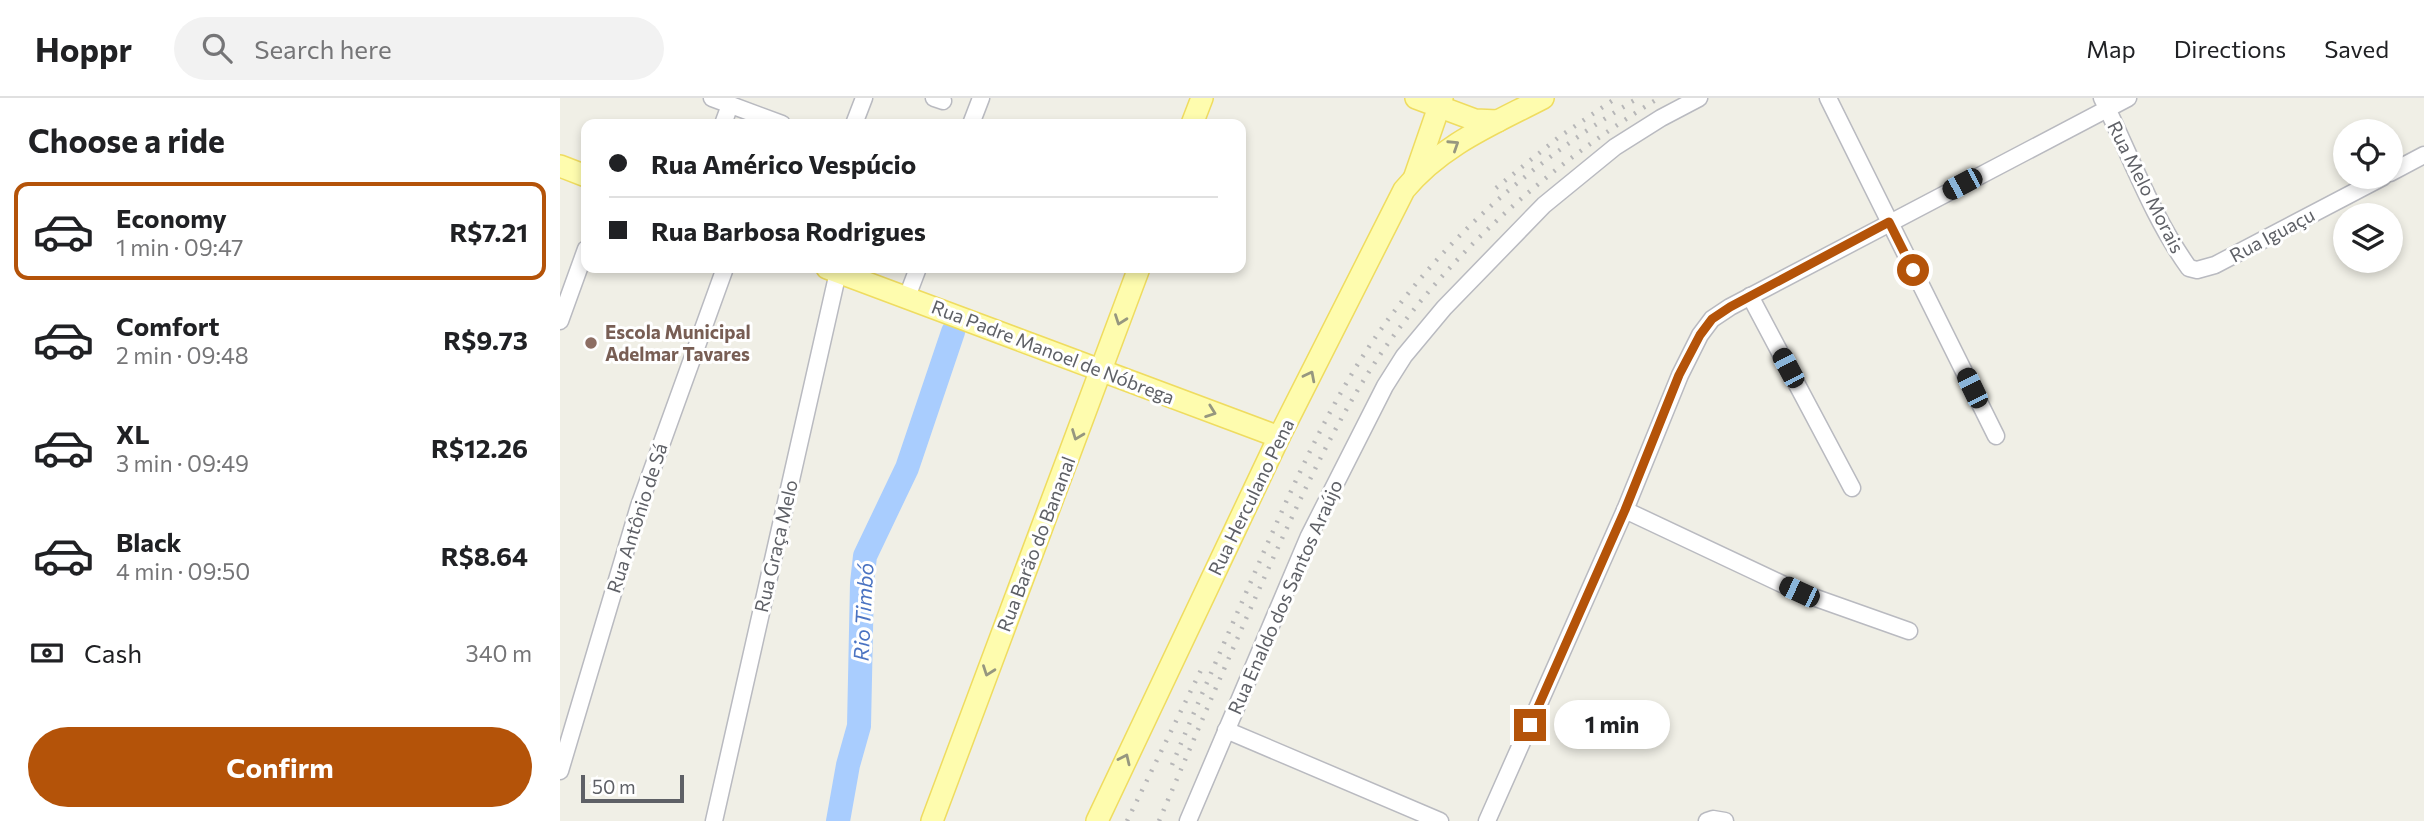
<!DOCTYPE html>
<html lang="en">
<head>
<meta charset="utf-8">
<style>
  :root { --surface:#fff; --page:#f2f2f2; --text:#202124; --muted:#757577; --line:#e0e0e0; --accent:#b45309 }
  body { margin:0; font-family:Commissioner,sans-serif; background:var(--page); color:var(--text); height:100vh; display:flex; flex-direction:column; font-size:26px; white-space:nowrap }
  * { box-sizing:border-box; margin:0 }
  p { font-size:23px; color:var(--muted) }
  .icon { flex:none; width:38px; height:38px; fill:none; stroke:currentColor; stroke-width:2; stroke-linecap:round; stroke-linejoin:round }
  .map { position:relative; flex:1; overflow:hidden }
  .drawer { display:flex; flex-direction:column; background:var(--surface); width:560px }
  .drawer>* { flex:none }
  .hud { position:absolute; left:21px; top:21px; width:665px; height:154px; border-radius:14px; box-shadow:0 4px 10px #0003; display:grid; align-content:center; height:154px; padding:0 28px; background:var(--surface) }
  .fabs { position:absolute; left:1773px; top:21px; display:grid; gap:14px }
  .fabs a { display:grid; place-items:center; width:70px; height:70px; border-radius:50%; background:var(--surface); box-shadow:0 4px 10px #0003; font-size:35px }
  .scale { position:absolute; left:21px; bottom:18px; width:103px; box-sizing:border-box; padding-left:7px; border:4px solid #5e6066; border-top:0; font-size:19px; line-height:24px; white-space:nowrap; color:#5e6066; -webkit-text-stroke:5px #fff; paint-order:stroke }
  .end { position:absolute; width:32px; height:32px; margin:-16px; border:9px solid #b45309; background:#fff; box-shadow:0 0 0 4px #fff }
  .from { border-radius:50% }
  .bubble { position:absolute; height:49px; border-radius:24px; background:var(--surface); box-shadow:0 4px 10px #0003; font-size:23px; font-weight:700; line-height:49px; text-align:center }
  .car { position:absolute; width:21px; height:42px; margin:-21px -10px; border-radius:9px; box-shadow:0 0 5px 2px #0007; background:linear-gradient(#222 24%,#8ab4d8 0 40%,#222 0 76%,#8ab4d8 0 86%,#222 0) }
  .hud b { display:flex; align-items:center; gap:24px; height:66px; font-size:26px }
  .hud b+b { border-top:2px solid var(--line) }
  .hud i { width:18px; height:18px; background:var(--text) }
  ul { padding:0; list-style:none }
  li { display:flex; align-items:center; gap:21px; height:98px; margin:0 14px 10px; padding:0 14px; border:4px solid transparent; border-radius:14px }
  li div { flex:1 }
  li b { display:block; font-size:26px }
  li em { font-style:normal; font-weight:700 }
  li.active { border-color:var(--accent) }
  li>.icon { width:63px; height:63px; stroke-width:1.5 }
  h2 { padding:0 28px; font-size:32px; line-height:84px }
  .pay { display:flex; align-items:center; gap:18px; height:77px; padding:0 28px; font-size:26px }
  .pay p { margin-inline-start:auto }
  .action { display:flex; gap:14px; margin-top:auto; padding:14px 28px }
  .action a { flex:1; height:80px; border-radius:42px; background:var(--accent); color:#fff; font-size:28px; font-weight:700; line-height:80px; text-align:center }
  header { display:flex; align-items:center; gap:42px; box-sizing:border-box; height:98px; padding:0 35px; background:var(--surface); border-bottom:2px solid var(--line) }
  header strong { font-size:33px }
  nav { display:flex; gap:38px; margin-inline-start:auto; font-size:24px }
  .search { width:490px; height:63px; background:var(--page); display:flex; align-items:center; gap:18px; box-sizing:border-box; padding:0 24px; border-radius:38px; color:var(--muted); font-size:26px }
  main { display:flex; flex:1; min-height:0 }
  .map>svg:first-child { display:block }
</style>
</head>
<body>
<header>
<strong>Hoppr</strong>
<div class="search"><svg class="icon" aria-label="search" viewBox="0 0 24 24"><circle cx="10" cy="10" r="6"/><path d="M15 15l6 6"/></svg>Search here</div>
<nav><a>Map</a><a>Directions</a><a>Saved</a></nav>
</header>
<main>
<section class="drawer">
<h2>Choose a ride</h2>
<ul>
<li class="active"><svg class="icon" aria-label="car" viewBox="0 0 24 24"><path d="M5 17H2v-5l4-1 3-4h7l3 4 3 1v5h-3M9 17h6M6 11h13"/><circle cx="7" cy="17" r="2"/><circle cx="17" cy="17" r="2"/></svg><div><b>Economy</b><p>1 min · 09:47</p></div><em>R$7.21</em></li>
<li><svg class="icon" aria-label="car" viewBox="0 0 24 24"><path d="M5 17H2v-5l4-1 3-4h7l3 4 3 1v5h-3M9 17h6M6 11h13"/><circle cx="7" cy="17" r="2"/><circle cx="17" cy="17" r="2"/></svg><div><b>Comfort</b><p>2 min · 09:48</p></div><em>R$9.73</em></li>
<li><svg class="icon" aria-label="car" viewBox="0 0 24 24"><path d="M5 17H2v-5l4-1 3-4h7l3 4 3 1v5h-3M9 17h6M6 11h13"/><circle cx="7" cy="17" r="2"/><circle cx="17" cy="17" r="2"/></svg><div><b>XL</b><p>3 min · 09:49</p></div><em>R$12.26</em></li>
<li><svg class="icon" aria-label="car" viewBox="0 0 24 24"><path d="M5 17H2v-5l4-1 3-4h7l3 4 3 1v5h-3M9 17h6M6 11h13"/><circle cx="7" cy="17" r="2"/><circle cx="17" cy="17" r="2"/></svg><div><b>Black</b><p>4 min · 09:50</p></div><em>R$8.64</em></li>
</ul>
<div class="pay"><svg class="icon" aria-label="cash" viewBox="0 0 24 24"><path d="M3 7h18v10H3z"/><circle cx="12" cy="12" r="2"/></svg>Cash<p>340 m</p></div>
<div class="action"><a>Confirm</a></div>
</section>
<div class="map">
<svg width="1864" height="723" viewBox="0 0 1864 723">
  <rect width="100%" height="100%" fill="#f0efe6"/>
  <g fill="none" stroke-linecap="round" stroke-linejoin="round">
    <path stroke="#a9cdfe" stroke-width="24" d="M 278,723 L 288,667 L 299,628 L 302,485 L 305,458 L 347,370 L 393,234"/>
    <defs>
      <g id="minor">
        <path d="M 152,0 L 222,26"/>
        <path d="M 374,0 L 383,3"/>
        <path d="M 1268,0 L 1436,338"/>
        <path d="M 1542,0 C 1570,56 1592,119 1629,170 L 1637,172 L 1655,167 L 1823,79"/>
        <path d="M 163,26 L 170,7"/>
        <path d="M 294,26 L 304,0"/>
        <path d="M 411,26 L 421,0"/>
        <path d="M 1830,75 L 1864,57"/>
        <path d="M 1190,198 L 1292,390"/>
        <path d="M 347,199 L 358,170"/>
        <path d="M 0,223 L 26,151"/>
        <path d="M 1065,412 L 1239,494 L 1349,533"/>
        <path d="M 666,632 L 880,723"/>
        <path d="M 0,673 L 79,408 L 165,170"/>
        <path d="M 154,723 L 278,174"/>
        <path d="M 628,723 L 749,438 L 825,288 L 844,258 L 884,210 L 984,107 L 1055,49 L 1101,20 L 1139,0"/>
        <path d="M 927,723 L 1065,412 L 1120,277 L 1140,237 L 1152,221 L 1170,209 L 1568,0"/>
        <path d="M 1147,723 L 1153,721 L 1165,723"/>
      </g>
      <g id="major">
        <path d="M 856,0 L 915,22 L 938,23"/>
        <path d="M 632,26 L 642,0"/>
        <path d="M 0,68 L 26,78"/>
        <path d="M 855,78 L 882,0"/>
        <path d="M 267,170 L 719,339"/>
        <path d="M 372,723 L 579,170"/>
        <path d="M 537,723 L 719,339 L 844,92 C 881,47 933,26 983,0"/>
      </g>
    </defs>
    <use href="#minor" stroke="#b9bac0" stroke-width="19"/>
    <use href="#major" stroke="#efdc60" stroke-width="24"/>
    <use href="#minor" stroke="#fff" stroke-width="16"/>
    <use href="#major" stroke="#fefcae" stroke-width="21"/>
    <g stroke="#b7b7b8" stroke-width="4.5" stroke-dasharray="2 9" stroke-linecap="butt">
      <path d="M 936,90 L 999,39 L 1056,0"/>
      <path d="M 612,667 C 641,597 672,527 702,458 C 740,372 778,286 836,211 C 901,125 986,55 1078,0"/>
      <path d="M 567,723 L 644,566"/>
      <path d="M 599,723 C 637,634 675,544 715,456 C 747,386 780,315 824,251 C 897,148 992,66 1099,0"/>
    </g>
  </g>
  <defs><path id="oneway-chevron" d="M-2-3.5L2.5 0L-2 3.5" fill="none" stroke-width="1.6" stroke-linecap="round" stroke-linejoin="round" transform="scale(1.75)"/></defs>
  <g stroke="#96977f">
    <use href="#oneway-chevron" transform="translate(894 47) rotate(-33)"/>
    <use href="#oneway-chevron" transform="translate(560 222) rotate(110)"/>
    <use href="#oneway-chevron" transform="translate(750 278) rotate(-63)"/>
    <use href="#oneway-chevron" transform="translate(651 314) rotate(20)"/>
    <use href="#oneway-chevron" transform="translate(517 337) rotate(111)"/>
    <use href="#oneway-chevron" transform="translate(428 573) rotate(110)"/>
    <use href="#oneway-chevron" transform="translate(565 661) rotate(-65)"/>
  </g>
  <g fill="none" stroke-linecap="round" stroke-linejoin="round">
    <path stroke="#b45309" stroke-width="9" d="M 970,627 L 1065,412 L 1119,277 L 1140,237 L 1152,221 L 1170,209 L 1329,124 L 1353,172"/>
  </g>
  <circle fill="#8d6e63" stroke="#fff" stroke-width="2.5" cx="31" cy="245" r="7"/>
  <g text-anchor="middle" stroke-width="6" stroke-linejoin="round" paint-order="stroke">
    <g font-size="19" fill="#5e6066" stroke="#fff">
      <text transform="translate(1586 89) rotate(63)" y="7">Rua Melo Morais</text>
      <text transform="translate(1712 137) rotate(-28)" y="7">Rua Iguaçu</text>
      <text transform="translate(493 254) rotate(21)" y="7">Rua Padre Manoel de Nóbrega</text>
      <text transform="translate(691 399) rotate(-64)" y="7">Rua Herculano Pena</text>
      <text transform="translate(77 420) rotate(-72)" y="7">Rua Antônio de Sá</text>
      <text transform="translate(476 446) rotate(-69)" y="7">Rua Barão do Bananal</text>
      <text transform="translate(216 448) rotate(-77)" y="7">Rua Graça Melo</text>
      <text transform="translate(725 499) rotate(-66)" y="7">Rua Enaldo dos Santos Araújo</text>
    </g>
    <g font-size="19" font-weight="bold" fill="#785e54" stroke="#fff" text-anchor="start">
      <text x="45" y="241">Escola Municipal<tspan x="45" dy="22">Adelmar Tavares</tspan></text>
    </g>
    <g font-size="21" font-style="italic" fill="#4a73c2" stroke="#fff">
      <text transform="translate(304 514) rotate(-87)" y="7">Rio Timbó</text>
    </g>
  </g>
</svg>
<div class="fabs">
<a><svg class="icon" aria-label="locate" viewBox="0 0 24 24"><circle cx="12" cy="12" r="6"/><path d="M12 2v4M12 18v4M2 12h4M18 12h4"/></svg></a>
<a><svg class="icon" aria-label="layers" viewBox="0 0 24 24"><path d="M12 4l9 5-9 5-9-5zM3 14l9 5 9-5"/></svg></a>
</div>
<div class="scale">50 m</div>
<i class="end from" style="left:1353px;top:172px"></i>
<i class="end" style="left:970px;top:627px"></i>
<div class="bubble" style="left:994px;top:602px;width:116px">1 min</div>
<i class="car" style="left:1402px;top:86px;rotate:242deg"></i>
<i class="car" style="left:1228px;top:270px;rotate:332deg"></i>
<i class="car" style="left:1412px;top:290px;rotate:334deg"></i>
<i class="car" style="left:1239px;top:494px;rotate:295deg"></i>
<div class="hud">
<b><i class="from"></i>Rua Américo Vespúcio</b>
<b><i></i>Rua Barbosa Rodrigues</b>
</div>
</div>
</main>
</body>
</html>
